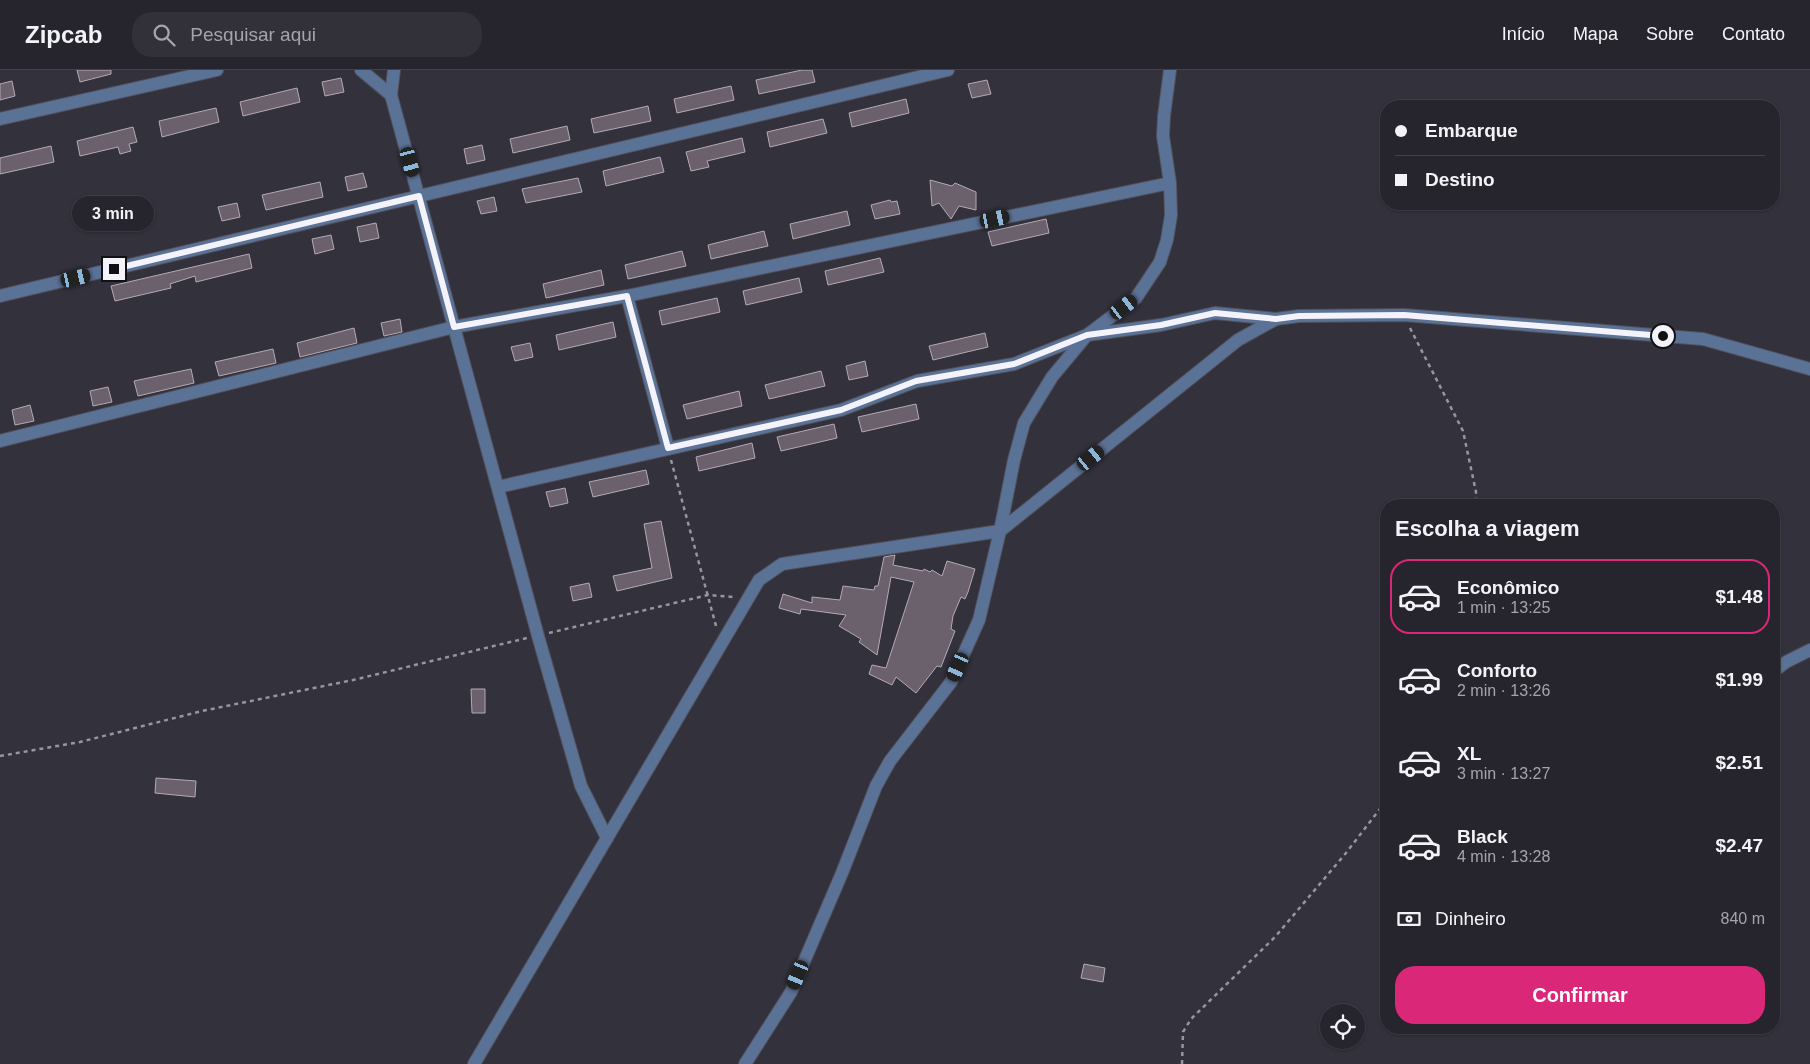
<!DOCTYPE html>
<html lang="pt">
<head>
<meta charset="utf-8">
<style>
  :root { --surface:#26252d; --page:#323139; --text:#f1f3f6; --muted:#a4a5aa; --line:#424249; --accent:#db2777 }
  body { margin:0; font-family:Arial,sans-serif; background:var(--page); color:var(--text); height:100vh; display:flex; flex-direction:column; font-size:19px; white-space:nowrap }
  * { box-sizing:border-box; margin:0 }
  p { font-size:16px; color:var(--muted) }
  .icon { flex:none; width:28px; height:28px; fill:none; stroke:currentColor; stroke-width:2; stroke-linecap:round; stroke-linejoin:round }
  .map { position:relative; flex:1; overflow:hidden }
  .drawer { position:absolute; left:1380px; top:429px; width:400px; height:535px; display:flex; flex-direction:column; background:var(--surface); border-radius:20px; box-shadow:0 1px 4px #0004,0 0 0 1px var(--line) }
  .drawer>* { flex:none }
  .guide { position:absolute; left:1380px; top:30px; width:400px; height:110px; border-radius:20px; box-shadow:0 1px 4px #0004,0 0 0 1px var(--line); display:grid; align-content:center; height:110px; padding:0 15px; background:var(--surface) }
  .fabs { position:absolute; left:1320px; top:934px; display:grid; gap:10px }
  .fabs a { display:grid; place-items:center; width:45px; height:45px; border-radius:50%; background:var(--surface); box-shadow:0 1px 4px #0004,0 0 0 1px var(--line); font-size:25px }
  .end { position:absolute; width:22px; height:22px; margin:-11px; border:6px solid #f4f3fb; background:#111; box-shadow:0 0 0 2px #111 }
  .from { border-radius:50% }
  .bubble { position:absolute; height:35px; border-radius:18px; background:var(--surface); box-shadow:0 1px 4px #0004,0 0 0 1px var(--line); font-size:16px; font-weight:700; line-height:35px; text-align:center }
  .car { position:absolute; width:15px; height:30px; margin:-15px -8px; border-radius:6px; box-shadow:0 0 4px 1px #0007; background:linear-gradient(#222 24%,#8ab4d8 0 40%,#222 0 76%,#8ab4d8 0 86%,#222 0) }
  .guide b { display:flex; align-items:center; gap:18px; height:48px; font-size:19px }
  .guide b+b { border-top:1px solid var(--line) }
  .guide i { width:12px; height:12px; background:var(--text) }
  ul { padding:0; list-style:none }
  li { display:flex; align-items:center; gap:15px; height:75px; margin:0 10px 8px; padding:0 5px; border:2px solid transparent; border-radius:20px }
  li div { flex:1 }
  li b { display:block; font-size:19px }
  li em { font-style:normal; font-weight:700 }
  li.current { border-color:var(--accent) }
  li>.icon { width:45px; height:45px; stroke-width:1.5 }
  h2 { padding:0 15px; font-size:22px; line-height:60px }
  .pay { display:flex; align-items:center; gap:12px; height:55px; padding:0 15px; font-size:19px }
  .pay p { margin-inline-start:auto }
  .cta { display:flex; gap:10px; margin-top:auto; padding:10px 15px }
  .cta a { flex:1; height:58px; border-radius:20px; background:var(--accent); color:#fff; font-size:20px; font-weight:700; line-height:58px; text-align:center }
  header { display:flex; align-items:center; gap:30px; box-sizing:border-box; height:70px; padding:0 25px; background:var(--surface); border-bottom:1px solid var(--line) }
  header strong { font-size:24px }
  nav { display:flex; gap:28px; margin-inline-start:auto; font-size:18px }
  .search { width:350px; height:45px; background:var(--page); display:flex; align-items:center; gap:12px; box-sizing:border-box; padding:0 18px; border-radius:20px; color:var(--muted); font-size:19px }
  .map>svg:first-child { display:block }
</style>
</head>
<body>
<header>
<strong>Zipcab</strong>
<div class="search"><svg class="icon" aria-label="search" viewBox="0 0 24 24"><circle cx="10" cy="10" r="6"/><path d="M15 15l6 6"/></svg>Pesquisar aqui</div>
<nav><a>Início</a><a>Mapa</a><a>Sobre</a><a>Contato</a></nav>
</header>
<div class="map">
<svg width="1810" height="994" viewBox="0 0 1810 994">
  <rect width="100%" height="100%" fill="#32313c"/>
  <g fill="#6b616c" stroke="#b5aab5">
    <path d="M 77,0 L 111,0 L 111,4 L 80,12 Z"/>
    <path d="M 802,0 L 812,0 L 815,12 L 759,24 L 756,10 Z"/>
    <path d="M 341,8 L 344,22 L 325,26 L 322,12 Z"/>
    <path d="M 987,10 L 991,24 L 972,28 L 968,14 Z"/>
    <path d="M 12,11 L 15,26 L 0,30 L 0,14 Z"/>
    <path d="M 731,16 L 734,30 L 677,43 L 674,29 Z"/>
    <path d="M 297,18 L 300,32 L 243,46 L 240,32 Z"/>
    <path d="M 906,29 L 909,43 L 852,57 L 849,43 Z"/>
    <path d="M 648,36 L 651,51 L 594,63 L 591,49 Z"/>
    <path d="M 216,38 L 219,52 L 162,67 L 159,51 Z"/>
    <path d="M 823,49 L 827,63 L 770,77 L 767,62 Z"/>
    <path d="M 567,56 L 570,70 L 513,83 L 510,69 Z"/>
    <path d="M 133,57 L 137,72 L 129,74 L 131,81 L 120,84 L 118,77 L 80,86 L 77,71 Z"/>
    <path d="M 742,68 L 745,82 L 707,91 L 709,97 L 691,101 L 686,82 Z"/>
    <path d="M 482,75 L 485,90 L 467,94 L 464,79 Z"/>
    <path d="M 51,76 L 54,92 L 0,104 L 0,88 Z"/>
    <path d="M 660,87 L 664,102 L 606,116 L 603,101 Z"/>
    <path d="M 363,103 L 367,117 L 348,121 L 345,107 Z"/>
    <path d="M 578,108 L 582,122 L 526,133 L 522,119 Z"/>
    <path d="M 930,110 L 952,116 L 955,113 L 976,122 L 976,140 L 959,136 L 951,149 L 939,133 L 932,136 Z"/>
    <path d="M 320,112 L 323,127 L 266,140 L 262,125 Z"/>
    <path d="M 494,127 L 497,141 L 481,144 L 477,131 Z"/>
    <path d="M 890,130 L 891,132 L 897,131 L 900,144 L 875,149 L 871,135 Z"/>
    <path d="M 237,133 L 240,147 L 222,151 L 218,137 Z"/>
    <path d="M 847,141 L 850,155 L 793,169 L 790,154 Z"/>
    <path d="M 1046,149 L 1049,163 L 992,176 L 988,162 Z"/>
    <path d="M 376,153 L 379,168 L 360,172 L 357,157 Z"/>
    <path d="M 764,161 L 768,176 L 711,189 L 708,175 Z"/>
    <path d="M 331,165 L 334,179 L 315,184 L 312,169 Z"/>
    <path d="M 682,181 L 686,196 L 628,209 L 625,195 Z"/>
    <path d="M 249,184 L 252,198 L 196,212 L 195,206 L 170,214 L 171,218 L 115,231 L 111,216 Z"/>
    <path d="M 880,188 L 884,202 L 828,215 L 825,201 Z"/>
    <path d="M 601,200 L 604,215 L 546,228 L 543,214 Z"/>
    <path d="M 799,208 L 802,222 L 746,235 L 743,221 Z"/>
    <path d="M 717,228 L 720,242 L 662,255 L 659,241 Z"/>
    <path d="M 400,249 L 402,262 L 384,266 L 381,253 Z"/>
    <path d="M 613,252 L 616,267 L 559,280 L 556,265 Z"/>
    <path d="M 354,258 L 357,273 L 300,287 L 297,273 Z"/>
    <path d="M 985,263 L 988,277 L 933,290 L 929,276 Z"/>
    <path d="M 530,273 L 533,287 L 515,291 L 511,277 Z"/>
    <path d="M 273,279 L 276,293 L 219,306 L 215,292 Z"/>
    <path d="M 865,291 L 868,306 L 849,310 L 846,296 Z"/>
    <path d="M 191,299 L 194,313 L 138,326 L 134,311 Z"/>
    <path d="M 821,301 L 825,316 L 769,329 L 765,315 Z"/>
    <path d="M 108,317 L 112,332 L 93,336 L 90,321 Z"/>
    <path d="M 739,321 L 742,336 L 687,349 L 683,335 Z"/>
    <path d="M 916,334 L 919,349 L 862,362 L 858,347 Z"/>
    <path d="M 30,335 L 34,351 L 15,355 L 12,340 Z"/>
    <path d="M 834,354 L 837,368 L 781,381 L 777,367 Z"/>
    <path d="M 752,373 L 755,388 L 699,401 L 696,387 Z"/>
    <path d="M 646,400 L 649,414 L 593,427 L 589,412 Z"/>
    <path d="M 565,418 L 568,433 L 550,437 L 546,422 Z"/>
    <path d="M 661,451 L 672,508 L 617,521 L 613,506 L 652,498 L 644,454 Z"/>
    <path d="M 895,485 L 893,495 L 923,501 L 924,499 L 930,502 L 932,500 L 942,506 L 947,491 L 975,499 L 968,522 L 965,529 L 961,527 L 953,546 L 951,559 L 955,561 L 941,597 L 937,596 L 916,623 L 896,607 L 892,615 L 869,604 L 872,595 L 886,598 L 914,512 L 891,507 L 877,585 L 859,572 L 861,569 L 839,556 L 846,545 L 801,539 L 800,544 L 779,538 L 783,524 L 812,533 L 812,527 L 840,530 L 843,516 L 874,520 L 875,516 L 878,516 L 884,487 Z"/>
    <path d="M 589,513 L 592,527 L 573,531 L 570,517 Z"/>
    <path d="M 471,619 L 485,619 L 485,643 L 472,643 Z"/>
    <path d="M 156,708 L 196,711 L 195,727 L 155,723 Z"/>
    <path d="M 1084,894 L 1105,898 L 1103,912 L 1081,908 Z"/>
  </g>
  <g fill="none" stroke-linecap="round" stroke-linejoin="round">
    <defs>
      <g id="street">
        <path d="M 361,0 L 391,25"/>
        <path d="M 394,0 L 391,25 L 538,566 L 581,716 L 607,768"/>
        <path d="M 0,49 L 217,0"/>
        <path d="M 0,226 L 948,0"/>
        <path d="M 627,226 L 668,378"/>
        <path d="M 0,371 L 454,257 L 627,226 L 1170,113"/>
        <path d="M 498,417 L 841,340 L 917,311 L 1014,294 L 1087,265 L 1161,255 L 1215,243 L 1276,249"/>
        <path d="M 1774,601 L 1786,592 L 1810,580"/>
        <path d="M 474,994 L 759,510 L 782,494 L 1000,461 L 1238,270 L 1276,249 L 1299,246 L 1404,245 L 1703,269 L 1810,299"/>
        <path d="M 745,994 L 791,922 L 842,803 L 876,716 L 890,691 L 951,612 L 979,550 L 1000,461 L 1014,390 L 1024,353 L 1052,307 L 1087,265 L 1136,228 L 1160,192 L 1167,170 L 1171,145 L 1170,113 L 1163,66 L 1164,46 L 1170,0"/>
      </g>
    </defs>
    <use href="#street" stroke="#51505b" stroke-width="14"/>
    <g stroke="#97969f" stroke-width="2.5" stroke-dasharray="4 4" stroke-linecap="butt">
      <path d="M 1410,258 L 1463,361 L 1476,422 L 1476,435"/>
      <path d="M 671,390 L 716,556"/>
      <path d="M 549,563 L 708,525 L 734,527"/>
      <path d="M 0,686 L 80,672 L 202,641 L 353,610 L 527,568"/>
      <path d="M 1182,994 L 1183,962 L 1191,949 L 1275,867 L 1346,783 L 1386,731"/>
    </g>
    <use href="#street" stroke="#5b7297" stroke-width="12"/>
  </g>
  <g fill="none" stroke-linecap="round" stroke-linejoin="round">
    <path stroke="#f4f3fb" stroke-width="6" d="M 114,199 L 419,126 L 454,257 L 627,226 L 668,378 L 841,340 L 916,311 L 1014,294 L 1087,265 L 1161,255 L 1215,243 L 1276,249 L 1299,246 L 1404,245 L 1663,266"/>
  </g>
</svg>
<div class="fabs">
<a><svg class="icon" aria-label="locate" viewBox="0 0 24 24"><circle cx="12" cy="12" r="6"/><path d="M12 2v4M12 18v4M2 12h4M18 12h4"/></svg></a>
</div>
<i class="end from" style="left:1663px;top:266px"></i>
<i class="end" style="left:114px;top:199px"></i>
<div class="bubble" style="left:72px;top:126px;width:82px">3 min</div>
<i class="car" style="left:410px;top:92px;rotate:165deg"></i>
<i class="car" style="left:995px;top:149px;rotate:78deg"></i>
<i class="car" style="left:76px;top:208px;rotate:77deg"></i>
<i class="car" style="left:1124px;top:237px;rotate:53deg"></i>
<i class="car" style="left:1091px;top:388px;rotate:51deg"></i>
<i class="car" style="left:958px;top:597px;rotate:204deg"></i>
<i class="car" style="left:798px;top:905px;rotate:203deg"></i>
<div class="guide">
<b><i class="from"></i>Embarque</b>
<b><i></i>Destino</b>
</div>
<section class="drawer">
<h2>Escolha a viagem</h2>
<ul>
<li class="current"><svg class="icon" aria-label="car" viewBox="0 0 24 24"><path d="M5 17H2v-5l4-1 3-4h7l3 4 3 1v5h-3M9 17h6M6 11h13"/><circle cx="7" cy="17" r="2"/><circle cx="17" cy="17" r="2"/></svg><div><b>Econômico</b><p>1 min · 13:25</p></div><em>$1.48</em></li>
<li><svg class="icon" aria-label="car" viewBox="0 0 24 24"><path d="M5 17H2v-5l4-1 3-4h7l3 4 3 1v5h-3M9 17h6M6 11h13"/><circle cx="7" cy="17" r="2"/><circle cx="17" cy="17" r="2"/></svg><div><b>Conforto</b><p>2 min · 13:26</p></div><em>$1.99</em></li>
<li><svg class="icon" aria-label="car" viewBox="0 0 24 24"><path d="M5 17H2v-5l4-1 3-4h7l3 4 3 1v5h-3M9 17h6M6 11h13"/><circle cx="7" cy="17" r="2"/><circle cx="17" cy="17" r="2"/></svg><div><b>XL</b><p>3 min · 13:27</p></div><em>$2.51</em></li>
<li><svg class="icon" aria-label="car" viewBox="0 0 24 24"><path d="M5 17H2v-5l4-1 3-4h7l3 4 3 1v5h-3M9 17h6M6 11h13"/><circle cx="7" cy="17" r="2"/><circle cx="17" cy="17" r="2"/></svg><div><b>Black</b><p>4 min · 13:28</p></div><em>$2.47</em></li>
</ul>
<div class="pay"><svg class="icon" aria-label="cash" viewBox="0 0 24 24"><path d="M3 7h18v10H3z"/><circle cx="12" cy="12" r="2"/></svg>Dinheiro<p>840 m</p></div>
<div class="cta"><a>Confirmar</a></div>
</section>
</div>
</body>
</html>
